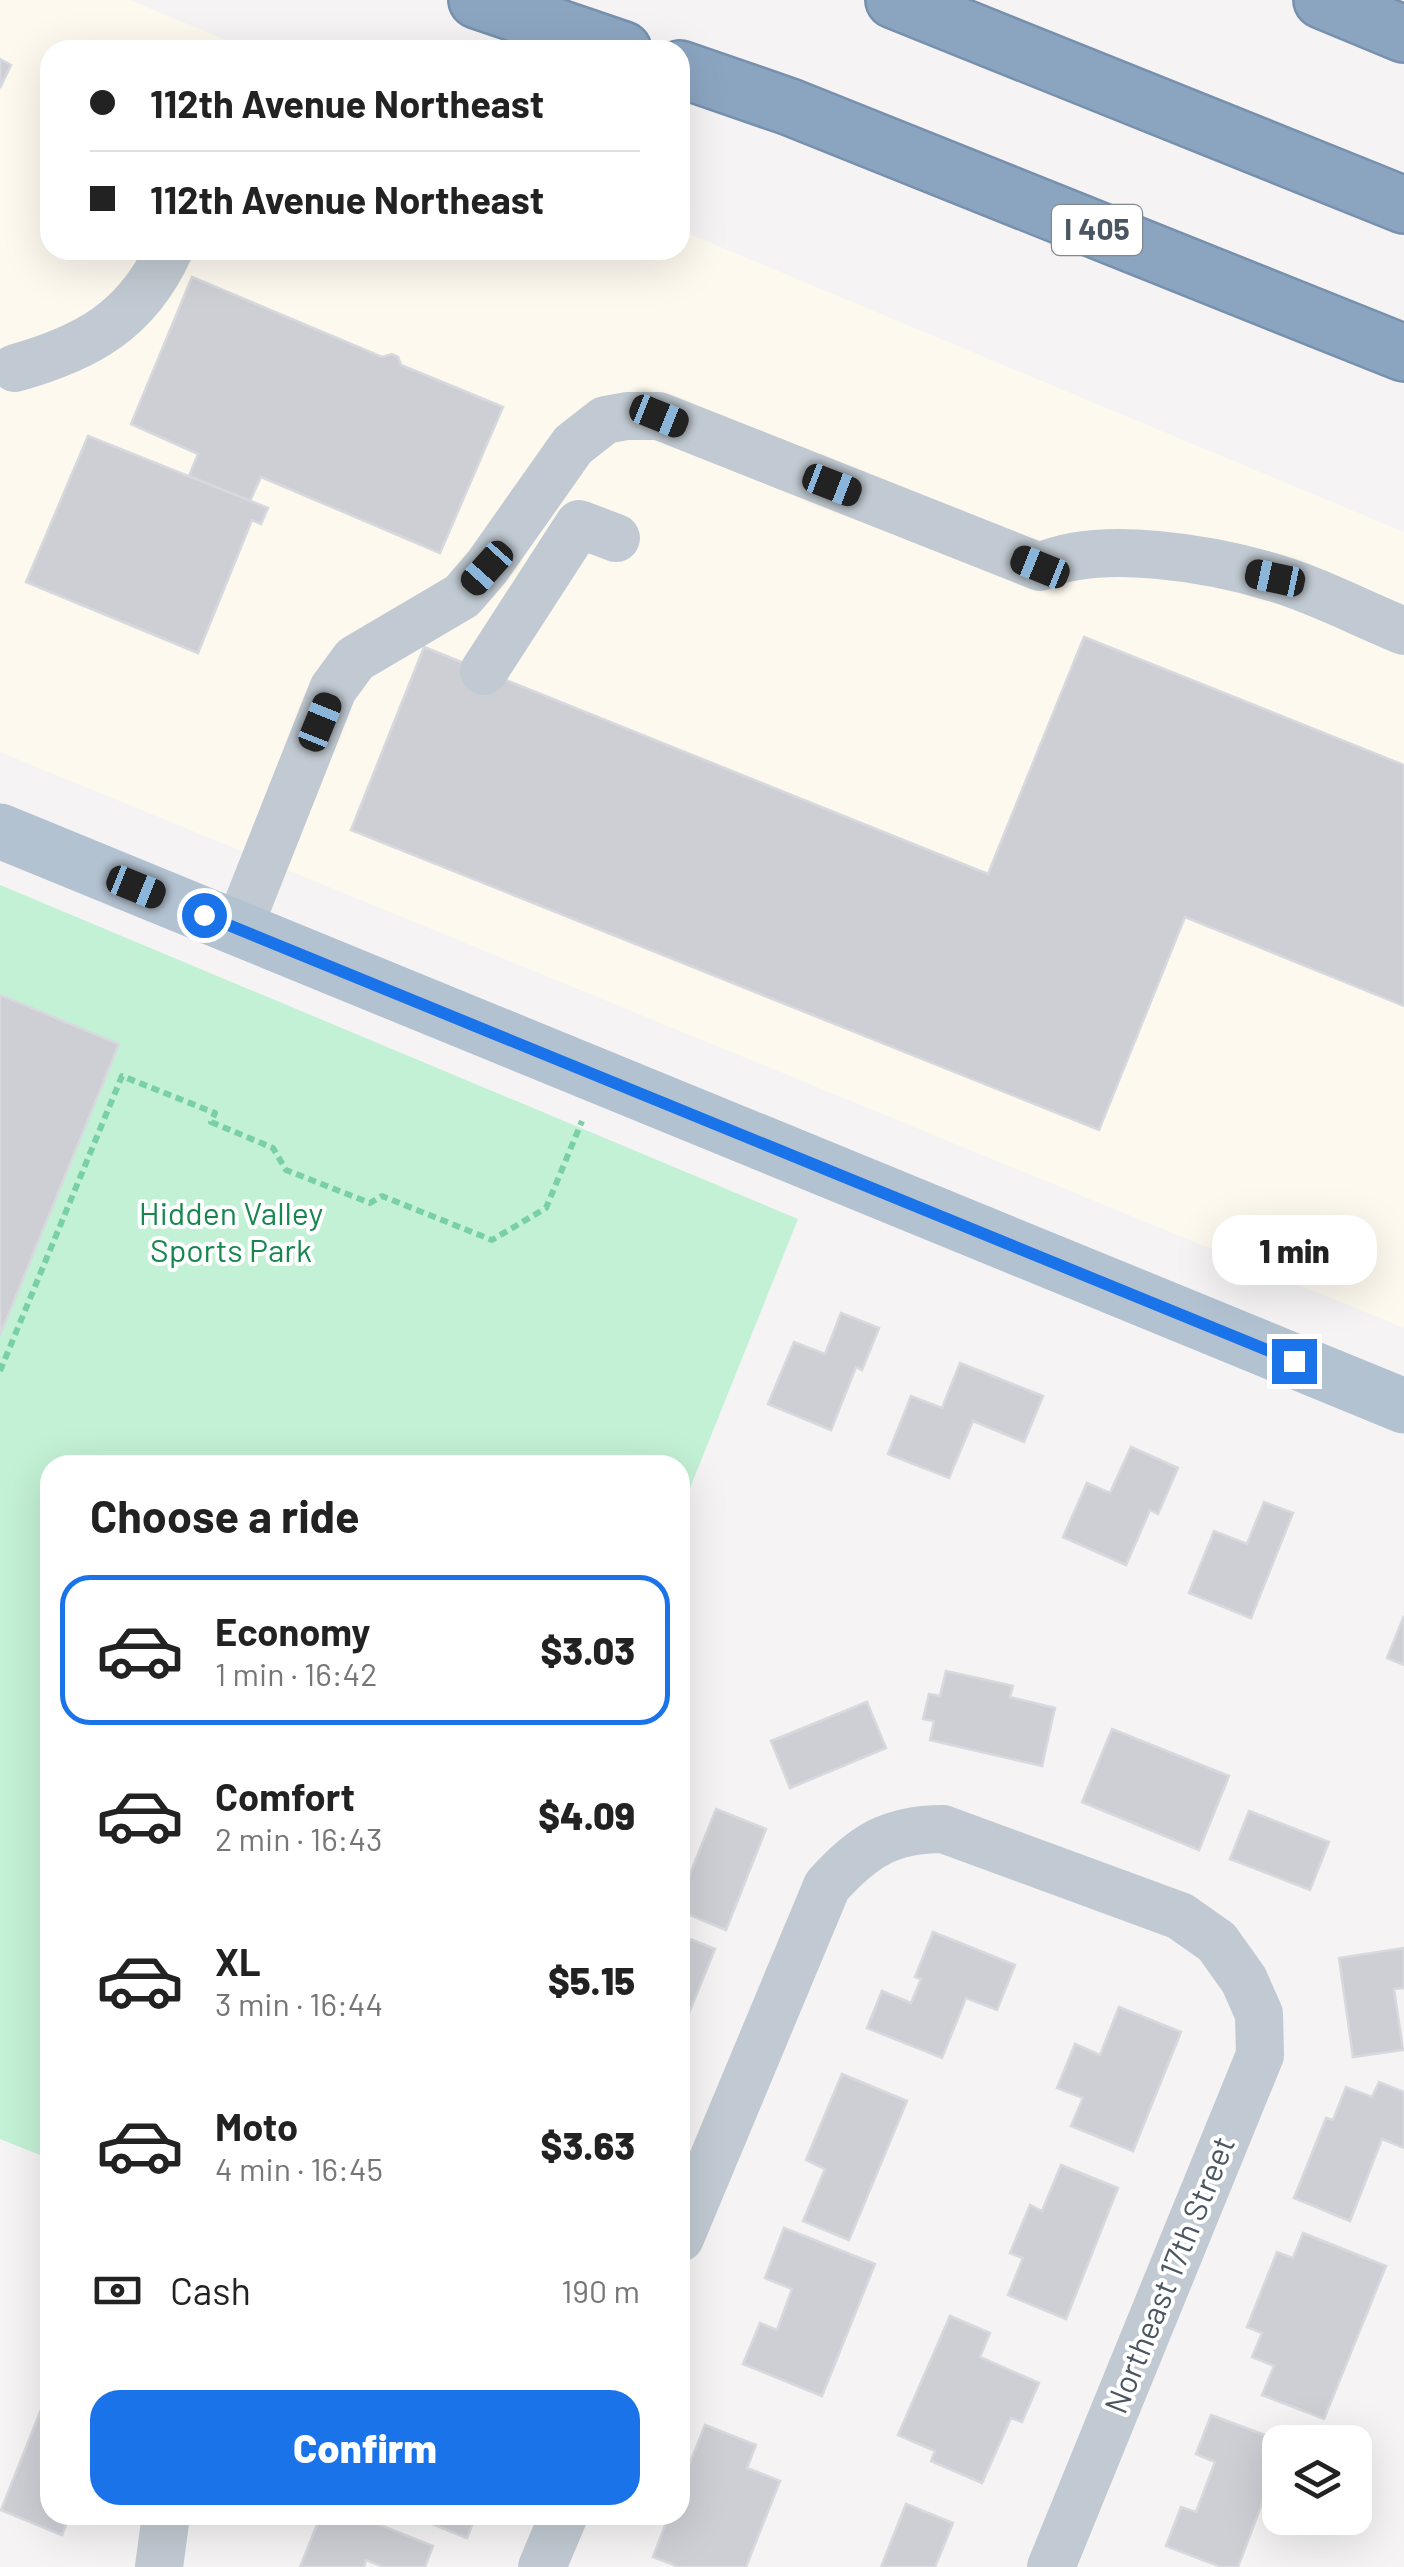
<!DOCTYPE html>
<html lang="en">
<head>
<meta charset="utf-8">
<style>
  :root { --surface:#fff; --page:#f6f6f6; --text:#222; --muted:#767676; --line:#e0e0e0; --accent:#1a73e8 }
  body { margin:0; font-family:Barlow,sans-serif; background:var(--page); color:var(--text); height:100vh; display:flex; flex-direction:column; font-size:38px; white-space:nowrap }
  * { box-sizing:border-box; margin:0 }
  p { font-size:32px; color:var(--muted) }
  .icon { flex:none; width:55px; height:55px; fill:none; stroke:currentColor; stroke-width:2; stroke-linecap:round; stroke-linejoin:round }
  .map { position:relative; flex:1; overflow:hidden }
  .side { position:absolute; left:40px; top:1455px; width:650px; height:1070px; display:flex; flex-direction:column; background:var(--surface); border-radius:30px; box-shadow:0 10px 40px #0002 }
  .side>* { flex:none }
  .banner { position:absolute; left:40px; top:40px; width:650px; height:220px; border-radius:30px; box-shadow:0 10px 40px #0002; display:grid; align-content:center; height:220px; padding:0 50px; background:var(--surface) }
  .controls { position:absolute; left:1262px; top:2425px; display:grid; gap:20px }
  .controls a { display:grid; place-items:center; width:110px; height:110px; border-radius:20px; background:var(--surface); box-shadow:0 10px 40px #0002; font-size:50px }
  .end { position:absolute; width:45px; height:45px; margin:-22px; border:12px solid #1a73e8; background:#fff; box-shadow:0 0 0 5px #fff }
  .from { border-radius:50% }
  .bubble { position:absolute; height:70px; border-radius:30px; background:var(--surface); box-shadow:0 10px 40px #0002; font-size:32px; font-weight:800; line-height:70px; text-align:center }
  .car { position:absolute; width:30px; height:60px; margin:-30px -15px; border-radius:12px; box-shadow:0 0 8px 2px #0007; background:linear-gradient(#222 24%,#8ab4d8 0 40%,#222 0 76%,#8ab4d8 0 86%,#222 0) }
  .banner b { display:flex; align-items:center; gap:35px; height:95px; font-size:38px }
  .banner b+b { border-top:2px solid var(--line) }
  .banner i { width:25px; height:25px; background:var(--text) }
  ul { padding:0; list-style:none }
  li { display:flex; align-items:center; gap:30px; height:150px; margin:0 20px 15px; padding:0 30px; border:5px solid transparent; border-radius:30px }
  li div { flex:1 }
  li b { display:block; font-size:38px }
  li em { font-style:normal; font-weight:800 }
  li.on { border-color:var(--accent) }
  li>.icon { width:90px; height:90px; stroke-width:1.5 }
  h2 { padding:0 50px; font-size:45px; line-height:120px }
  .pay { display:flex; align-items:center; gap:25px; height:110px; padding:0 50px; font-size:38px }
  .pay p { margin-inline-start:auto }
  .action { display:flex; gap:20px; margin-top:auto; padding:20px 50px }
  .action a { flex:1; height:115px; border-radius:30px; background:var(--accent); color:#fff; font-size:40px; font-weight:800; line-height:115px; text-align:center }
  .map>svg:first-child { display:block }
</style>
</head>
<body>
<div class="map">
<svg width="1404" height="2567" viewBox="0 0 1404 2567">
  <rect width="100%" height="100%" fill="#f5f3f3"/>
  <path fill="#fdf9ef" d="M 0,0 L 130,0 L 250,50 L 50,50 L 50,250 L 680,250 L 680,230 L 1404,532 L 1404,1328 L 0,752 Z"/>
  <path fill="#c3f1d5" d="M 0,885 L 798,1219 L 680,1513 L 680,1465 L 50,1465 L 50,2159 L 0,2139 Z"/>
  <g fill="#cdcfd5" stroke="#d7d9de" stroke-width="2.5">
    <path d="M 0,59 L 11,65 L 0,88 Z"/>
    <path d="M 192,277 L 382,357 L 392,354 L 398,357 L 401,365 L 503,407 L 440,553 L 261,477 L 250,501 L 189,476 L 198,454 L 131,424 Z"/>
    <path d="M 88,436 L 268,508 L 261,524 L 252,520 L 198,653 L 26,582 Z"/>
    <path d="M 1084,637 L 1404,765 L 1404,1006 L 1185,917 L 1099,1130 L 351,830 L 424,647 L 988,874 Z"/>
    <path d="M 0,995 L 119,1044 L 0,1335 Z"/>
    <path d="M 841,1313 L 879,1328 L 862,1370 L 856,1367 L 831,1430 L 768,1404 L 794,1342 L 825,1354 Z"/>
    <path d="M 960,1363 L 1043,1396 L 1024,1442 L 973,1421 L 949,1478 L 888,1454 L 911,1396 L 942,1408 Z"/>
    <path d="M 1131,1447 L 1178,1468 L 1158,1514 L 1150,1510 L 1126,1565 L 1063,1537 L 1087,1483 L 1110,1493 Z"/>
    <path d="M 1264,1502 L 1293,1513 L 1251,1618 L 1189,1593 L 1214,1531 L 1247,1544 Z"/>
    <path d="M 1404,1616 L 1404,1665 L 1387,1658 Z"/>
    <path d="M 946,1671 L 1013,1686 L 1010,1697 L 1055,1708 L 1042,1766 L 930,1740 L 934,1721 L 923,1719 L 929,1694 L 940,1696 Z"/>
    <path d="M 867,1702 L 886,1748 L 790,1788 L 771,1741 Z"/>
    <path d="M 1112,1729 L 1229,1776 L 1199,1850 L 1082,1802 Z"/>
    <path d="M 716,1809 L 766,1829 L 726,1930 L 680,1911 L 680,1899 Z"/>
    <path d="M 1249,1811 L 1329,1842 L 1310,1890 L 1230,1859 Z"/>
    <path d="M 933,1932 L 1015,1965 L 997,2010 L 966,1998 L 942,2058 L 867,2028 L 882,1991 L 911,2003 L 921,1979 L 915,1977 Z"/>
    <path d="M 680,1935 L 715,1949 L 680,2035 Z"/>
    <path d="M 1404,1948 L 1404,1988 L 1394,1989 L 1403,2050 L 1353,2057 L 1339,1958 Z"/>
    <path d="M 1119,2007 L 1181,2032 L 1133,2151 L 1071,2126 L 1083,2098 L 1057,2088 L 1075,2044 L 1100,2055 Z"/>
    <path d="M 842,2074 L 907,2101 L 849,2240 L 803,2221 L 825,2169 L 806,2160 Z"/>
    <path d="M 1379,2082 L 1404,2092 L 1404,2148 L 1382,2139 L 1350,2221 L 1294,2198 L 1326,2118 L 1333,2120 L 1346,2087 L 1372,2097 Z"/>
    <path d="M 1061,2165 L 1118,2188 L 1066,2319 L 1008,2295 L 1023,2258 L 1010,2253 L 1030,2205 L 1042,2211 Z"/>
    <path d="M 784,2228 L 875,2264 L 822,2396 L 743,2364 L 760,2323 L 777,2330 L 792,2289 L 765,2278 Z"/>
    <path d="M 1303,2233 L 1386,2266 L 1324,2419 L 1262,2395 L 1274,2366 L 1252,2357 L 1262,2333 L 1247,2327 L 1277,2252 L 1293,2258 Z"/>
    <path d="M 950,2316 L 990,2333 L 980,2357 L 1039,2383 L 1022,2422 L 1011,2418 L 982,2483 L 931,2461 L 935,2451 L 898,2435 Z"/>
    <path d="M 48,2392 L 50,2515 L 70,2515 L 62,2535 L 1,2510 Z"/>
    <path d="M 1211,2415 L 1284,2442 L 1280,2442 L 1280,2456 L 1238,2567 L 1221,2567 L 1166,2546 L 1181,2507 L 1196,2512 L 1215,2462 L 1196,2454 Z"/>
    <path d="M 705,2425 L 756,2445 L 747,2468 L 780,2481 L 746,2567 L 679,2567 L 653,2557 L 669,2515 L 680,2515 L 680,2488 Z"/>
    <path d="M 906,2504 L 953,2523 L 935,2567 L 881,2567 Z"/>
    <path d="M 321,2515 L 355,2515 L 433,2546 L 425,2567 L 384,2567 L 366,2560 L 364,2567 L 300,2567 Z"/>
    <path d="M 410,2515 L 476,2515 L 467,2538 Z"/>
  </g>
  <g fill="none" stroke-linecap="round" stroke-linejoin="round">
    <defs>
      <g id="highway">
        <path d="M 477,0 L 623,50"/>
        <path d="M 894,0 L 1404,205"/>
        <path d="M 1322,0 L 1404,34"/>
        <path d="M 680,69 L 790,107 L 1404,353"/>
      </g>
    </defs>
    <use href="#highway" stroke="#7690ad" stroke-width="60"/>
    <path stroke="#7ad0a6" stroke-width="6" stroke-dasharray="8 5" stroke-linecap="butt" d="M 0,1371 L 122,1076 L 215,1113 L 211,1122 L 273,1148 L 286,1170 L 370,1203 L 382,1196 L 492,1240 L 546,1208 L 582,1121"/>
    <g stroke="#c1cad2" stroke-width="48">
      <path d="M 15,368 C 87,348 137,320 169,250"/>
      <path d="M 484,671 L 579,524 L 616,538"/>
      <path d="M 238,929 L 333,689 L 355,659 L 462,596 L 487,567 L 573,445 L 605,420 L 627,416 L 659,416 L 1040,567 C 1100,539 1213,559 1275,578 C 1319,591 1362,614 1404,631"/>
      <path d="M 680,2238 L 827,1886 C 862,1847 889,1829 943,1829 L 1180,1916 L 1217,1942 L 1244,1980 L 1259,2014 L 1260,2055 L 1051,2567"/>
      <path d="M 159,2567 L 166,2515"/>
      <path d="M 542,2567 L 564,2515"/>
    </g>
    <path stroke="#b3c2d1" stroke-width="55" d="M 0,831 L 1404,1406"/>
    <use href="#highway" stroke="#8ba5c1" stroke-width="55"/>
  </g>
  <g fill="none" stroke-linecap="round" stroke-linejoin="round">
    <path stroke="#1a73e8" stroke-width="12" d="M 204,915 L 1294,1361"/>
  </g>
  <g text-anchor="middle" stroke-width="8" stroke-linejoin="round" paint-order="stroke">
    <rect fill="#fff" stroke="#808990" stroke-width="2.5" x="1052" y="205" width="90" height="50" rx="8"/>
    <g font-size="30" font-weight="bold" fill="#4a5661">
      <text x="1097" y="240">I 405</text>
    </g>
    <g font-size="32" fill="#17864f" stroke="#fff">
      <text x="231" y="1225">Hidden Valley<tspan x="231" dy="37">Sports Park</tspan></text>
    </g>
    <g font-size="32" fill="#4a5661" stroke="#fff">
      <text transform="translate(1170 2275) rotate(-68)" y="11">Northeast 17th Street</text>
    </g>
  </g>
</svg>
<div class="controls">
<a><svg class="icon" aria-label="layers" viewBox="0 0 24 24"><path d="M12 4l9 5-9 5-9-5zM3 14l9 5 9-5"/></svg></a>
</div>
<i class="end from" style="left:204px;top:915px"></i>
<i class="end" style="left:1294px;top:1361px"></i>
<div class="bubble" style="left:1212px;top:1215px;width:165px">1 min</div>
<i class="car" style="left:659px;top:416px;rotate:112deg"></i>
<i class="car" style="left:832px;top:485px;rotate:111deg"></i>
<i class="car" style="left:1040px;top:567px;rotate:292deg"></i>
<i class="car" style="left:487px;top:568px;rotate:222deg"></i>
<i class="car" style="left:1275px;top:578px;rotate:282deg"></i>
<i class="car" style="left:320px;top:722px;rotate:22deg"></i>
<i class="car" style="left:136px;top:887px;rotate:112deg"></i>
<div class="banner">
<b><i class="from"></i>112th Avenue Northeast</b>
<b><i></i>112th Avenue Northeast</b>
</div>
<section class="side">
<h2>Choose a ride</h2>
<ul>
<li class="on"><svg class="icon" aria-label="car" viewBox="0 0 24 24"><path d="M5 17H2v-5l4-1 3-4h7l3 4 3 1v5h-3M9 17h6M6 11h13"/><circle cx="7" cy="17" r="2"/><circle cx="17" cy="17" r="2"/></svg><div><b>Economy</b><p>1 min · 16:42</p></div><em>$3.03</em></li>
<li><svg class="icon" aria-label="car" viewBox="0 0 24 24"><path d="M5 17H2v-5l4-1 3-4h7l3 4 3 1v5h-3M9 17h6M6 11h13"/><circle cx="7" cy="17" r="2"/><circle cx="17" cy="17" r="2"/></svg><div><b>Comfort</b><p>2 min · 16:43</p></div><em>$4.09</em></li>
<li><svg class="icon" aria-label="car" viewBox="0 0 24 24"><path d="M5 17H2v-5l4-1 3-4h7l3 4 3 1v5h-3M9 17h6M6 11h13"/><circle cx="7" cy="17" r="2"/><circle cx="17" cy="17" r="2"/></svg><div><b>XL</b><p>3 min · 16:44</p></div><em>$5.15</em></li>
<li><svg class="icon" aria-label="car" viewBox="0 0 24 24"><path d="M5 17H2v-5l4-1 3-4h7l3 4 3 1v5h-3M9 17h6M6 11h13"/><circle cx="7" cy="17" r="2"/><circle cx="17" cy="17" r="2"/></svg><div><b>Moto</b><p>4 min · 16:45</p></div><em>$3.63</em></li>
</ul>
<div class="pay"><svg class="icon" aria-label="cash" viewBox="0 0 24 24"><path d="M3 7h18v10H3z"/><circle cx="12" cy="12" r="2"/></svg>Cash<p>190 m</p></div>
<div class="action"><a>Confirm</a></div>
</section>
</div>
</body>
</html>
